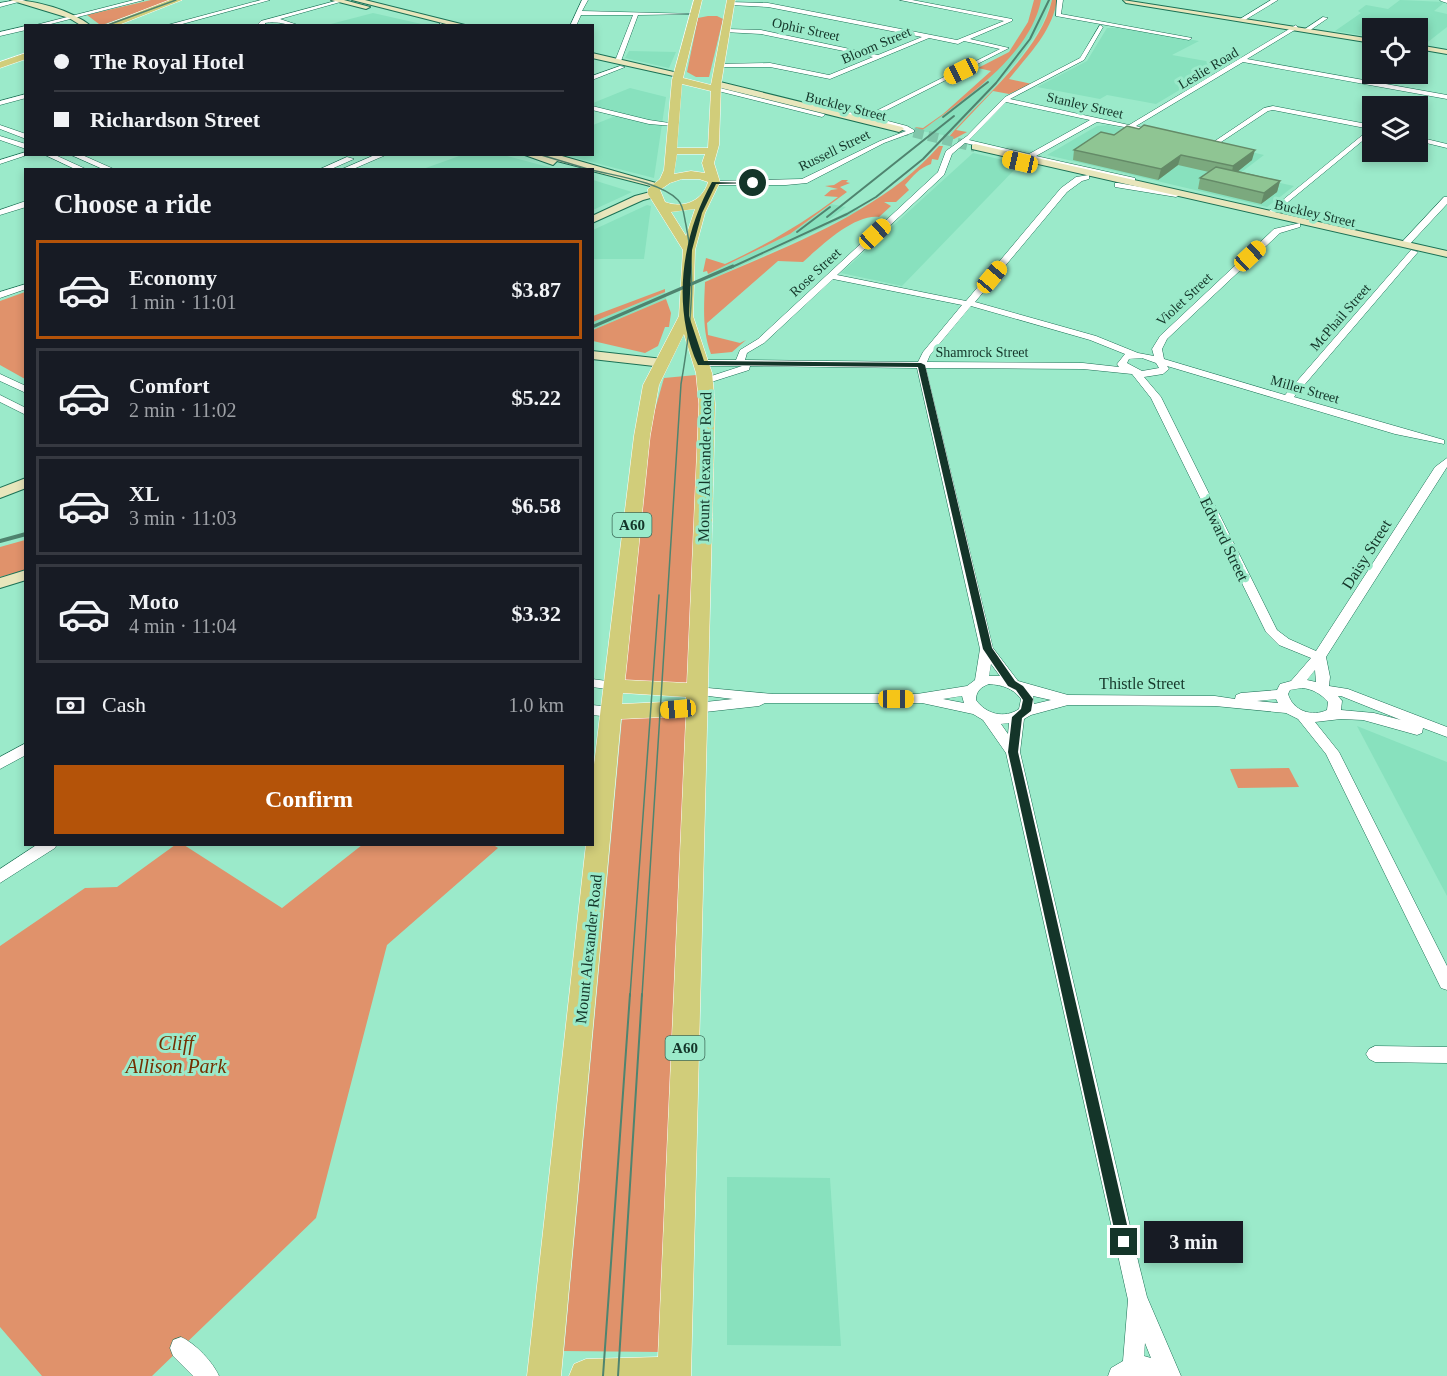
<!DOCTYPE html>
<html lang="en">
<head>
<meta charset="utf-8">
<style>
  :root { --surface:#171b24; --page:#242831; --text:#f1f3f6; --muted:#9ea1a6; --line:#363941; --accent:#b45309 }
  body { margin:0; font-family:"Times New Roman",serif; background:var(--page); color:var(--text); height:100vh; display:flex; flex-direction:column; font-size:22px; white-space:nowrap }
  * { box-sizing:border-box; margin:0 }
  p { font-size:20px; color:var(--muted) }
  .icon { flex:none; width:33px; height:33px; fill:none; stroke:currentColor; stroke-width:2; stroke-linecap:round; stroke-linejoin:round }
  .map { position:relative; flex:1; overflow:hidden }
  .panel { position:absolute; left:24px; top:168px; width:570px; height:678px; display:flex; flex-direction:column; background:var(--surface); border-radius:0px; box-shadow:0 3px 9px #0003 }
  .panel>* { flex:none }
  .top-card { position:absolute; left:24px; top:24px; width:570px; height:132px; border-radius:0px; box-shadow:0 3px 9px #0003; display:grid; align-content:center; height:132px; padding:0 30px; background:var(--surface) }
  .buttons { position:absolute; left:1362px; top:18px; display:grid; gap:12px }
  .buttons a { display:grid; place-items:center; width:66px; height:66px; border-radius:0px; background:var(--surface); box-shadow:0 3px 9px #0003; font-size:30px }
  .end { position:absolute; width:27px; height:27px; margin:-14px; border:8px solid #143529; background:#fff; box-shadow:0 0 0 3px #fff }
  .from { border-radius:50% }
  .bubble { position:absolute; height:42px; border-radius:0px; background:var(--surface); box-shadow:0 3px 9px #0003; font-size:20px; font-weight:800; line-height:42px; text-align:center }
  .car { position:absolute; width:18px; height:36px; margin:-18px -9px; border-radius:8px; box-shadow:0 0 4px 2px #0007; background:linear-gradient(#f5c518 24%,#345 0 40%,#f5c518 0 76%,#345 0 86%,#f5c518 0) }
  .top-card b { display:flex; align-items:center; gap:21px; height:57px; font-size:22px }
  .top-card b+b { border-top:2px solid var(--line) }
  .top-card i { width:15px; height:15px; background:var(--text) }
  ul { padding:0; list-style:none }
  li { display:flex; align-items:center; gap:18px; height:99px; margin:0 12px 9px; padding:0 18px; border:3px solid var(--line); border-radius:0px }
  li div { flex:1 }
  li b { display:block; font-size:22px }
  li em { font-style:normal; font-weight:800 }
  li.current { border-color:var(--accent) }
  li>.icon { width:54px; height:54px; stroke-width:1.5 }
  h2 { padding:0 30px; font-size:27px; line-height:72px }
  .pay { display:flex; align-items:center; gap:15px; height:66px; padding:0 30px; font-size:22px }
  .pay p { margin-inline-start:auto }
  .primary-button { display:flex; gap:12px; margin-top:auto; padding:12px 30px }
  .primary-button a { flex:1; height:69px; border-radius:0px; background:var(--accent); color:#fff; font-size:24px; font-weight:800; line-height:69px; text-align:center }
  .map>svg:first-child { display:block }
</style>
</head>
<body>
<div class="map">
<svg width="1447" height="1376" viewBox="0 0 1447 1376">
  <rect width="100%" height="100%" fill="#9beaca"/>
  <g fill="#88e1be">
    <path d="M 1041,0 L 1052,0 L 1042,25 L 1022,55 L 995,87 L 949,136 L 921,131 L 985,82 L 1007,60 L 1027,33 Z"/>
    <path d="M 1400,0 L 1445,2 L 1434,11 L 1447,14 L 1447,27 L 1424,45 L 1418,44 L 1418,28 L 1372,28 L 1372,37 L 1335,31 L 1361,13 L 1358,11 L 1366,5 L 1388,9 Z"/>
    <path d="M 373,13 L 426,25 L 327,25 Z"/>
    <path d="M 1107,28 L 1120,28 L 1199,41 L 1172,55 L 1223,64 L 1156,104 L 1107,95 L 1100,99 L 1037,87 L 1087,61 Z"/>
    <path d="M 629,51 L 676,52 L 669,68 L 625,58 Z"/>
    <path d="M 630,88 L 666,97 L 654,178 L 564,155 L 592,154 L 593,125 L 618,115 L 593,108 L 593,103 Z"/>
    <path d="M 1107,125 L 1243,154 L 1247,151 L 1264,155 L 1239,174 L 1294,186 L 1267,207 L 1047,155 L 1097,126 Z"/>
    <path d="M 973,153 L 1020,164 L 902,286 L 841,273 Z"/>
    <path d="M 462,155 L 503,155 L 556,169 L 423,169 Z"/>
    <path d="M 593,180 L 632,192 L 593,210 Z"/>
    <path d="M 831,204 L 846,207 L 825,223 L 855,208 L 861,210 L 710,280 L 708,274 L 790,234 Z"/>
    <path d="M 647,205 L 651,206 L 644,259 L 593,259 L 593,230 Z"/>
    <path d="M 665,292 L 666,299 L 593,330 L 593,322 Z"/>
    <path d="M 1357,726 L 1447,762 L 1447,896 Z"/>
    <path d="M 727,1177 L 830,1178 L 841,1346 L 727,1345 Z"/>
  </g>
  <g fill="#e0926b">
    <path d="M 151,0 L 171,0 L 105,24 L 99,24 L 87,15 Z"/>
    <path d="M 1034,0 L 1041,0 C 1031,53 969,96 928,126 L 921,131 L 915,127 L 923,128 L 943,114 L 991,71 L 978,68 L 1009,52 L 1028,22 Z"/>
    <path d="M 1052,0 L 1057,0 C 1052,32 1029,54 1009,79 L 1032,84 L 1009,94 L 993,91 L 956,130 L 967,132 L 954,139 L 948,138 C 981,98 1040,53 1052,0 Z"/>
    <path d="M 708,16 L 717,16 L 723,19 L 709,77 L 696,77 L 687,72 L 698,18 Z"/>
    <path d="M 939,146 L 943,146 L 938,160 L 932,159 L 931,164 C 919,168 913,176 905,185 L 909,190 L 896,202 L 884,202 L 891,206 L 879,217 C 854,214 821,246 803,262 L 778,261 L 707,323 L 708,335 L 740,343 L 746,340 L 732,352 L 711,354 C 702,330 704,307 705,282 C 785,247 881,213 939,146 Z"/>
    <path d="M 842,180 L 848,180 L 846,182 L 850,183 L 840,187 L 847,192 L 790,234 L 708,274 L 707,271 L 703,272 L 706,258 L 725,264 C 766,245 802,224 838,197 L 824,196 L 831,190 L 838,189 L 825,186 L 834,185 Z"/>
    <path d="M 665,289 L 665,292 L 593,322 L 593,316 Z"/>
    <path d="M 25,292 L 26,292 L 25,379 L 0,365 L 0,301 Z"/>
    <path d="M 666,299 L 671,313 L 669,327 L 665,327 L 658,346 L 645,353 L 593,341 L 593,330 Z"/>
    <path d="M 696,375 L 700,393 L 689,684 L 624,680 L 650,427 L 664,378 Z"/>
    <path d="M 25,540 L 25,570 L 0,577 L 0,547 Z"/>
    <path d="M 688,714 L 661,1352 L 564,1351 L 622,718 Z"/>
    <path d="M 1289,768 L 1299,787 L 1238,788 L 1230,769 Z"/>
    <path d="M 492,844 L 498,848 L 387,945 L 316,1218 L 152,1376 L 42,1376 L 0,1327 L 0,946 L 85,888 L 117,887 L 175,845 L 184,845 L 282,908 L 362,845 Z"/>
  </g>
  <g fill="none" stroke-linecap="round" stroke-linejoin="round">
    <path stroke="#80c6aa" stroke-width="10" stroke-dasharray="10 5" stroke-linecap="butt" d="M 899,129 L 975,147"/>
    <defs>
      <g id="street">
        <path d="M 16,0 L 26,0 L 0,7 L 0,3 Z"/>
        <path d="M 134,0 L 144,0 L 43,26 L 32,26 Z"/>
        <path d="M 261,0 L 270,0 L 175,26 L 164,26 Z"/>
        <path d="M 339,0 L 344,1 L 280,19 L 301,26 C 289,26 277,20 265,23 L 265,26 L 258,24 L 261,21 Z"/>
        <path d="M 582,0 L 588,0 L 582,11 L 697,14 L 638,15 L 621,61 L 618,63 L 615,61 L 633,15 L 581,15 L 576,26 L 570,26 Z"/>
        <path d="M 900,0 L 912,0 L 1012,19 L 1012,21 L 970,39 L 1009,48 L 873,117 L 907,126 L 914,130 L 914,132 L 884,143 L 807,183 L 786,185 L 711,185 L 711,181 L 714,181 L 802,179 L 880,141 L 906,131 L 809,105 L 812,103 L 866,116 L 1000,49 L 964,41 L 958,44 L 929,38 L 830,79 L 770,67 L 720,67 L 718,64 L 770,63 L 829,75 L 873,57 L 761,34 L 724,32 L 726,29 L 761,30 L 878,55 L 922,37 L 768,7 L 731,5 L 729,2 L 768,3 L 957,40 L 1004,21 Z"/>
        <path d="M 1057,0 L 1063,0 L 1061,14 L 1192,38 L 1189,40 L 1056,16 Z"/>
        <path d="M 1271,0 L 1278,0 L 1245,20 L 1240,19 Z"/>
        <path d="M 1440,0 L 1447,0 L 1447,3 L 1441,1 Z"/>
        <path d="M 1323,17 L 1328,18 L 1309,31 L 1305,31 L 1305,29 Z"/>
        <path d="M 441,23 L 443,26 L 437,26 Z"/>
        <path d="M 1100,25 L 1103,27 L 1084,60 L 1010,99 L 1129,125 L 1296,25 L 1298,28 L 1247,59 L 1447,95 L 1447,99 L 1243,62 L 1136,126 L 1146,129 L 1146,131 L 1097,122 L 1036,156 L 1135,178 L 1135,182 L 965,143 L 952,154 L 944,175 L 837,275 L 966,301 L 1061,188 L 1076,177 L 1089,175 L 1089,179 L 1082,181 L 1067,192 L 975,302 L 1096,336 L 1138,353 L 1154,356 L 1152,349 L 1160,336 L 1274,229 L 1300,223 L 1300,227 L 1280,233 L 1167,339 L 1162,349 L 1164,359 L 1285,395 L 1411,250 L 1418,252 L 1294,397 L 1444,440 L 1444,444 L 1395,434 L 1167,366 L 1169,369 L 1163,374 L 1144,377 L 1161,397 L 1277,630 L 1289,639 L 1316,651 L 1435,467 L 1447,458 L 1447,467 L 1326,657 L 1330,677 L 1329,686 L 1348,689 L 1447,727 L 1447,737 L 1423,728 L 1422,733 L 1417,735 L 1363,720 L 1341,719 L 1315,722 L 1339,752 L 1447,966 L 1447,990 L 1441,988 L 1326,754 L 1298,719 L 1286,713 L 1215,706 L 1068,705 L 1031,715 L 1024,719 L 1020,752 L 1139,1265 L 1147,1297 L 1181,1376 L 1108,1376 L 1111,1368 L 1123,1361 L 1128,1300 L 1006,753 L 983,720 L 973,714 L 922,703 L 765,703 L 759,706 L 696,713 L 689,708 L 696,703 L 733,699 L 692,694 L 690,691 L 697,687 L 773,694 L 917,694 L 967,686 L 975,680 L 980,649 L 917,368 L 750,366 L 749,370 L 705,384 L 700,381 L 702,379 L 742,366 L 701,366 L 696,363 L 701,360 L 736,360 L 740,350 L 758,339 L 938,172 L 946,151 L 967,136 L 1005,97 L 1080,58 ZM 1006,102 L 1090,120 L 1029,154 L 969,140 ZM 833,279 L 962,305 L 923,352 L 918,362 L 745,360 L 747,353 L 764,343 ZM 971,306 L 1090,340 L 1125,354 L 1117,364 L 1119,367 L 1083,363 L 927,362 L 930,355 ZM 1142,358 L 1156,363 L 1159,368 L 1142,371 L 1127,363 L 1129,359 ZM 926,368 L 1083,369 L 1132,374 L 1151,398 L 1266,632 L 1279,645 L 1311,658 L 1291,681 L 1280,684 L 1277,690 L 1241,693 L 1236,695 L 1235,699 L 1215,696 L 1068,695 L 1018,681 L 993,648 ZM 991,664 L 1000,676 L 989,676 ZM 1315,670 L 1316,682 L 1307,680 ZM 989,684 C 1002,685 1013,688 1021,699 L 1019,709 C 1004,719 986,714 976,700 C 976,691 981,687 989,684 ZM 1302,688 C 1313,689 1321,694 1328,702 L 1327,710 C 1312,717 1293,711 1288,694 L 1290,690 ZM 962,696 L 964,703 L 943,699 ZM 1033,696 L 1051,700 L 1034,704 ZM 1338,696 L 1341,696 L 1401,720 L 1374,713 L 1341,710 L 1342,701 ZM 1276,699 L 1278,703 L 1257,701 ZM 1009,723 L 1008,734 L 1001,724 ZM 1145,1343 L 1151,1358 L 1144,1356 Z"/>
        <path d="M 26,26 L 26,30 L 0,36 L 0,32 Z"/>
        <path d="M 620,66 L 625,67 L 592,80 L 592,76 Z"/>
        <path d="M 716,87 L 824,114 L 825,115 L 822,117 L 714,90 Z"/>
        <path d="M 26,94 L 26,98 L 0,105 L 0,101 Z"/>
        <path d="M 592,106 L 649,120 L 676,124 L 673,126 L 649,124 L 592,110 Z"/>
        <path d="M 1273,106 L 1372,125 L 1372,133 L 1271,216 L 1267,214 L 1268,212 L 1370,129 L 1273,110 L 1268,111 L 1215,146 L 1209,145 L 1264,108 Z"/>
        <path d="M 0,125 L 26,134 L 26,139 L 0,129 Z"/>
        <path d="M 0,136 L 26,144 L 26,149 L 0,140 Z"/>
        <path d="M 1418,137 L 1447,144 L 1447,148 L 1418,141 Z"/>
        <path d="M 26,152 L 26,154 L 30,154 L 0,164 L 0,160 Z"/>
        <path d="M 43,154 L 53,154 L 88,170 L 77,170 Z"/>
        <path d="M 69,154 L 80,154 L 116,170 L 105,170 Z"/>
        <path d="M 377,154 L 388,154 L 351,170 L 340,170 Z"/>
        <path d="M 347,157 L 354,159 L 329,170 L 318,170 Z"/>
        <path d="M 1118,183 L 1176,193 L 1180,195 L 1176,197 L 1115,187 L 1115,183 Z"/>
        <path d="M 1444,197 L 1447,197 L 1447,204 L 1408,246 L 1402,246 L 1402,242 Z"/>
        <path d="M 23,202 L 26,202 L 26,207 L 0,215 L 0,210 Z"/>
        <path d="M 26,284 L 26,289 L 0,298 L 0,292 Z"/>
        <path d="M 0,374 L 26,386 L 26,393 L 0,381 Z"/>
        <path d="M 0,395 L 26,408 L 26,415 L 0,402 Z"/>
        <path d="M 592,679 L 614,682 L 621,686 L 614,690 L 592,687 Z"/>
        <path d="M 592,705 L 611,707 L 618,712 L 611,717 L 592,715 Z"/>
        <path d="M 26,743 L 26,755 L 0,769 L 0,757 Z"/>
        <path d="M 38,844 L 57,844 L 55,848 L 0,883 L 0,869 Z"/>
        <path d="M 1375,1046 L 1447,1047 L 1447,1063 L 1375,1062 L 1369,1059 L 1366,1054 L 1369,1049 Z"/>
        <path d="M 181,1337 C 195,1343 213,1362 219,1376 L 193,1376 L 173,1356 L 170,1348 L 173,1340 Z"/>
      </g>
      <g id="secondary">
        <path d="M 10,0 C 36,0 71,10 91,26 L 82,26 L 69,18 Z"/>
        <path d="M 331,0 L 344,0 L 370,7 L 366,9 Z"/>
        <path d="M 352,0 L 365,0 L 469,26 L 454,26 Z"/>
        <path d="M 1123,0 L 1372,39 L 1372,43 L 1126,3 Z"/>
        <path d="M 1418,45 L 1447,50 L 1447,54 L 1418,49 Z"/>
        <path d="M 592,53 L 678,73 L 682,75 L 678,77 L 592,58 Z"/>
        <path d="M 716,81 L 902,127 L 904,129 L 899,132 L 713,86 L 712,84 Z"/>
        <path d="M 975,144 L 1447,251 L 1447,257 L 972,149 L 972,145 Z"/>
        <path d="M 522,154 L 555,154 L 663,185 L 658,188 L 592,171 L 592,170 L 557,161 L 553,165 Z"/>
        <path d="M 654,191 L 659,194 L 658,196 L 643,200 L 592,223 L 592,216 L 635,196 Z"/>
        <path d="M 592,351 L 663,359 L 669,363 L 663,367 L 592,359 Z"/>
        <path d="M 26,478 L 26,488 L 0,498 L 0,488 Z"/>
        <path d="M 26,570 L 26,580 L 0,588 L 0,578 Z"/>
      </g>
      <g id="primary">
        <path d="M 170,0 L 182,0 L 116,26 L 103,26 Z"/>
        <path d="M 694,0 L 702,0 L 683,78 L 711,85 L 727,0 L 735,0 L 721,84 L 719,145 L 714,163 L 720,182 L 705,213 L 695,250 L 693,316 L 712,373 L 715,404 L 691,1376 L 569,1376 L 574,1364 L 586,1359 L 658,1357 L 686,716 L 621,719 L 561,1376 L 527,1376 L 586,844 L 592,844 L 592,781 L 634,436 L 643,385 L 679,316 L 683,250 L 648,194 L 648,189 L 660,179 L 664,170 L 672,80 ZM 682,84 L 711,91 L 708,148 L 677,148 ZM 677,154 L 705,154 L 702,163 L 705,173 L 691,171 L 674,174 ZM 682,179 L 699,179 L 708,182 C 703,201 683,209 665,202 L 660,190 L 670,183 ZM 695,209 L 686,236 L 671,212 ZM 684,334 L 696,373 L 699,404 L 687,683 L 625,680 L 650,436 L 659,385 ZM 623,693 L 686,697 L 686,701 L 622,704 Z"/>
        <path d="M 26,53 L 26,59 L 0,68 L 0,62 Z"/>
      </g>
    </defs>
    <use href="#street" stroke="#1b7055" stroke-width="1"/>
    <use href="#secondary" stroke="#1b7055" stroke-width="2"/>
    <use href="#primary" stroke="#fff" stroke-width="1"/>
    <use href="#street" fill="#fff" fill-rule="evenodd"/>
    <use href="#secondary" fill="#e8e6bc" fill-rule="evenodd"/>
    <use href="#primary" fill="#d1cd7a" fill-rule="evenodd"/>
    <g stroke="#4f846f" stroke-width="1.5">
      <path d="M 105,26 L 176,0"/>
      <path d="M 538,154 L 591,170"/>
      <path d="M 592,170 C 616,176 660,182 678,200 C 684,206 684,217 686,225 C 697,277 690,332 681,384 L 642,996"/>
      <path d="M 630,996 L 659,595"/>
    </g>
    <g stroke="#4f846f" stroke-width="2">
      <path d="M 603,1376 L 630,994"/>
      <path d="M 618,1376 L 642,994"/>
    </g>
    <g stroke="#4f846f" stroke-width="2">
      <path d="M 943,117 L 988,82"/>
      <path d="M 827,217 L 954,116"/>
      <path d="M 797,232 L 830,207"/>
      <path d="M 730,268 L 847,214 L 876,197 L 923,159 L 996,83 L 1030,39 L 1049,0"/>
    </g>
    <path stroke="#4f846f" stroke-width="3" d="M 592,327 L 733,266"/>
    <path stroke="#4f846f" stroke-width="4" d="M 0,541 L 26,534"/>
  </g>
  <path fill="#7ba97e" d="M 1114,135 L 1252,160 L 1238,171 L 1280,181 L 1277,192 L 1261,204 L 1198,189 L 1200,178 L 1209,172 L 1178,165 L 1158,180 L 1073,160 L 1074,150 Z"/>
  <g fill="#648a67">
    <path d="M 1255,150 L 1252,160 L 1231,177 L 1233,166 Z"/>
    <path d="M 1181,155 L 1178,165 L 1158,180 L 1161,169 Z"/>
    <path d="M 1280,181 L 1277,192 L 1261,204 L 1264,193 Z"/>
    <path d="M 592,302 L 593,302 L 594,314 L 592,315 Z"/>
  </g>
  <g fill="#8fc593" stroke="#648a67" stroke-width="1.5">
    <path d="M 1144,125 L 1255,150 L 1233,166 L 1181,155 L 1161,169 L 1074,150 L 1101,132 L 1114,135 L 1127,126 L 1139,129 Z"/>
    <path d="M 1216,167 L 1280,181 L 1264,193 L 1200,178 Z"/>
  </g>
  <path fill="#143529" d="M 712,182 L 756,183 L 716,184 L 702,213 L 692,250 L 689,316 L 704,361 L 921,363 L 925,365 L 992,648 L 1015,681 L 1023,686 L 1033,699 L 1031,711 L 1022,718 L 1018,752 L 1131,1242 L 1129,1247 L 1124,1249 L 1119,1247 L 1117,1242 L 1008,752 L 1012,717 L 1021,709 L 1023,700 L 1016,690 L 1008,686 L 983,649 L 918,367 L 698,365 C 671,307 682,235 712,182 Z"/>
  <g text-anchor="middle" stroke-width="6" stroke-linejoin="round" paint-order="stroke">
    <g font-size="14" fill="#143529" stroke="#9beaca">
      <text transform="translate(806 29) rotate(12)" y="5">Ophir Street</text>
      <text transform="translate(876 45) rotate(-23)" y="5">Bloom Street</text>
      <text transform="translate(1208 68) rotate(-31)" y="5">Leslie Road</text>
      <text transform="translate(1085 105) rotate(13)" y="5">Stanley Street</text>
      <text transform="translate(846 106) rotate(14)" y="5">Buckley Street</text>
      <text transform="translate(834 150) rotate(-26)" y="5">Russell Street</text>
      <text transform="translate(1315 213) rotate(13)" y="5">Buckley Street</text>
      <text transform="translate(815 272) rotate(-43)" y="5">Rose Street</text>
      <text transform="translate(1184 299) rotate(-43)" y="5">Violet Street</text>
      <text transform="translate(1340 317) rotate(-49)" y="5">McPhail Street</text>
      <text x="982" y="357">Shamrock Street</text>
      <text transform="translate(1305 389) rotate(16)" y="5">Miller Street</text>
    </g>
    <g fill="#9beaca" stroke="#3c6b59" stroke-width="1.5">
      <rect x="612.5" y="513" width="39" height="24" rx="4.5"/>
      <rect x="665.5" y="1036" width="39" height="24" rx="4.5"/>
    </g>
    <g font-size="15" font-weight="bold" fill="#143529">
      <text x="632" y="530">A60</text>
      <text x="685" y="1053">A60</text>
    </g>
    <g font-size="16" fill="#143529" stroke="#9beaca">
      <text transform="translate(704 467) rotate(-89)" y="6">Mount Alexander Road</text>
      <text transform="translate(1225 539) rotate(64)" y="6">Edward Street</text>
      <text transform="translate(1366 554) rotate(-58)" y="6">Daisy Street</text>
      <text x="1142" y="689">Thistle Street</text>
      <text transform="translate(588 949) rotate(-84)" y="6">Mount Alexander Road</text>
    </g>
    <g font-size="20" font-style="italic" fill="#742f00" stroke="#9beaca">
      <text x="176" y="1050">Cliff<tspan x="176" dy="23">Allison Park</tspan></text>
    </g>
  </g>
</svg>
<div class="buttons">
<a><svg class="icon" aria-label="locate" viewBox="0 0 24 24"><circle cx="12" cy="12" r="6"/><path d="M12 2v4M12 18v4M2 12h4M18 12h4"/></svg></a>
<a><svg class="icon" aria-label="layers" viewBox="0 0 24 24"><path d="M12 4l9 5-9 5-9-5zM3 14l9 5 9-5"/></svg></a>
</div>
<i class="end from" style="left:753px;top:183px"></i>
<i class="end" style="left:1124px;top:1242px"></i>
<div class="bubble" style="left:1144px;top:1221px;width:99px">3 min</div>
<i class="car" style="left:961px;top:71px;rotate:244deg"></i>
<i class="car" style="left:1020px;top:162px;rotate:283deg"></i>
<i class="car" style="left:875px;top:234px;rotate:47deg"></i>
<i class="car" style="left:1250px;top:256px;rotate:47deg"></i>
<i class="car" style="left:992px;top:277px;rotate:40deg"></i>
<i class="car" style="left:896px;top:699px;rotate:90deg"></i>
<i class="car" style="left:678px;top:709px;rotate:265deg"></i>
<div class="top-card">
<b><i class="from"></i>The Royal Hotel</b>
<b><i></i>Richardson Street</b>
</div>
<section class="panel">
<h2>Choose a ride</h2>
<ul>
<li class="current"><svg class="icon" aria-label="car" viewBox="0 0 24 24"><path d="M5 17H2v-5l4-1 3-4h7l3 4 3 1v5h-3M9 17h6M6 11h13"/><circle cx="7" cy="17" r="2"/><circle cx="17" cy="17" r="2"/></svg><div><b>Economy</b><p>1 min · 11:01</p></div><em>$3.87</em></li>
<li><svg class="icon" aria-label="car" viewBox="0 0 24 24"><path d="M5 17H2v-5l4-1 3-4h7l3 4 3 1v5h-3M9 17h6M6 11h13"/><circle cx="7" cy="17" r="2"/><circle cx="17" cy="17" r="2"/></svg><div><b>Comfort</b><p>2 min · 11:02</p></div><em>$5.22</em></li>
<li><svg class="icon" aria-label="car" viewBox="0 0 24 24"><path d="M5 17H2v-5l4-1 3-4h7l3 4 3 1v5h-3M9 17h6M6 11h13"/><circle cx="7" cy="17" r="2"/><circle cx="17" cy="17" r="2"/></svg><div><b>XL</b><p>3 min · 11:03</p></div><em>$6.58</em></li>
<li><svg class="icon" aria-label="car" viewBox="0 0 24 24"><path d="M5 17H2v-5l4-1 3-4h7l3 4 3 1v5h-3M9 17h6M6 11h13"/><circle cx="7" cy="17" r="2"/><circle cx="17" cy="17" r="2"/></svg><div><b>Moto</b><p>4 min · 11:04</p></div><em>$3.32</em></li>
</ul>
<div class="pay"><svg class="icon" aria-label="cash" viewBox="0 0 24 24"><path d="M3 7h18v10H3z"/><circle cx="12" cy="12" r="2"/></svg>Cash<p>1.0 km</p></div>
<div class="primary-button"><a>Confirm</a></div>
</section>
</div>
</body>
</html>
